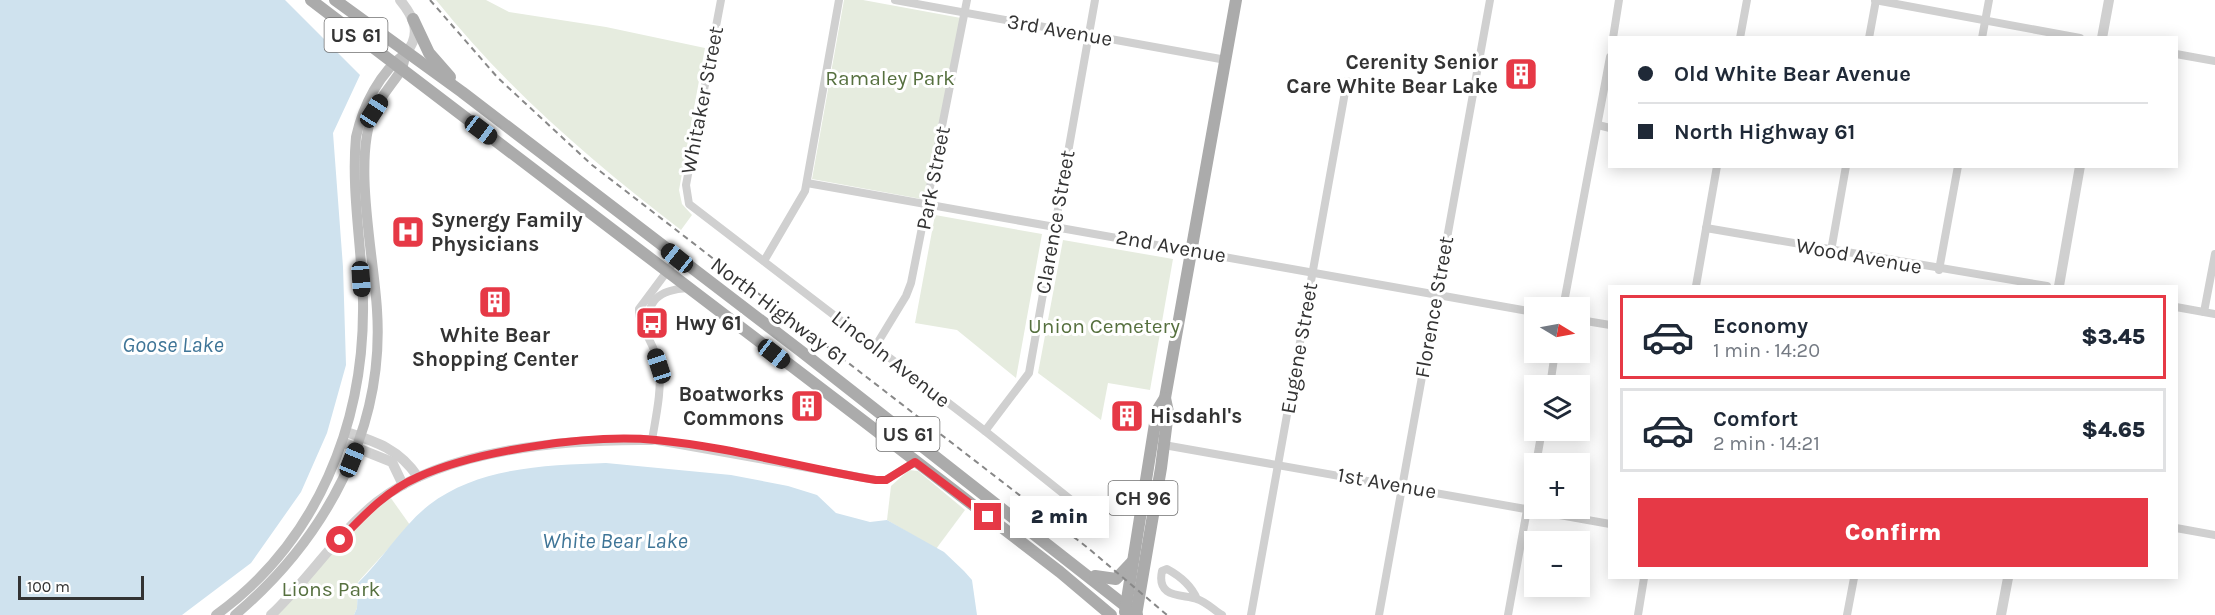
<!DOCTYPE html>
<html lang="en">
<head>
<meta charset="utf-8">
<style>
  :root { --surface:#fff; --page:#f2f2f3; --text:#1f2937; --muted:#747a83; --line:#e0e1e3; --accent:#e63946 }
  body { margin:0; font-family:Karla,sans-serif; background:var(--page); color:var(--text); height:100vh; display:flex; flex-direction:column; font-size:22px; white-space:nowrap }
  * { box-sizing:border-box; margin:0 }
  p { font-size:20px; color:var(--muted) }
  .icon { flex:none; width:33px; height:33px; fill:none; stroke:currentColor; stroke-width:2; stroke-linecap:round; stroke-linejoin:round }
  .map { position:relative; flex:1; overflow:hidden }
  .sheet { position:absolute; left:1608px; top:285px; width:570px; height:294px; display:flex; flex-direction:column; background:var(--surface); border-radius:0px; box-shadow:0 3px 15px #0003 }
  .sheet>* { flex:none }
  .hud { position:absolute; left:1608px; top:36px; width:570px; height:132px; border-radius:0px; box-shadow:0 3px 15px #0003; display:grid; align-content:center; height:132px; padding:0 30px; background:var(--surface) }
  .needle { width:39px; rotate:100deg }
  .tools { position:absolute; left:1524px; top:297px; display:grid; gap:12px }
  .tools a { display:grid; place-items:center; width:66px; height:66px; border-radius:0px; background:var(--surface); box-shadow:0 3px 15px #0003; font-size:30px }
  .scale { position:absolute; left:18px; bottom:15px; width:126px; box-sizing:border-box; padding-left:6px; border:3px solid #333; border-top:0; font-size:16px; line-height:21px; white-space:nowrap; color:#333; -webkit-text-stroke:4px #fff; paint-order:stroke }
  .end { position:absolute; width:27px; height:27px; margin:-14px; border:8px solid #e63946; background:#fff; box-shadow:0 0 0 3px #fff }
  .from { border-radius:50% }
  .bubble { position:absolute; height:42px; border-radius:0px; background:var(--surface); box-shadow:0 3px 15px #0003; font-size:20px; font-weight:800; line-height:42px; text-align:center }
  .car { position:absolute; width:18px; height:36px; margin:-18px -9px; border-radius:8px; box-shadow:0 0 4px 2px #0007; background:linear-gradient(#222 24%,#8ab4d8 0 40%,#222 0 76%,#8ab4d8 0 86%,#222 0) }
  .hud b { display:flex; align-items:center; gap:21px; height:57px; font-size:22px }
  .hud b+b { border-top:2px solid var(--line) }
  .hud i { width:15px; height:15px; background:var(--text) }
  ul { padding:10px 0 0; list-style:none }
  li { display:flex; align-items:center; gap:18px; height:84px; margin:0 12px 9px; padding:0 18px; border:3px solid var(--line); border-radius:0px }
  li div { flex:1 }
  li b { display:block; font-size:22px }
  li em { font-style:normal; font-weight:800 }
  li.current { border-color:var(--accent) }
  li>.icon { width:54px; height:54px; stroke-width:1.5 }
  .action { display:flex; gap:12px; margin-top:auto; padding:12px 30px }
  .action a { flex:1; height:69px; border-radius:0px; background:var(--accent); color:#fff; font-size:24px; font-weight:800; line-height:69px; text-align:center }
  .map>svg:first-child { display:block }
</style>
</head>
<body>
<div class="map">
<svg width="2215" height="615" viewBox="0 0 2215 615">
  <rect width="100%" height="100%" fill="#fff"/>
  <g fill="#e6ecdf">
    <path d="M 436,0 L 486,0 L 509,12 L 606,27 L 705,48 L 679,190 L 682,204 L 692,215 L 681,230 C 591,161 507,89 436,0 Z"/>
    <path d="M 844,0 L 863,0 L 961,18 L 927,200 L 812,179 Z"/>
    <path d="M 935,215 L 1042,234 L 1016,378 L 957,330 L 915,323 Z"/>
    <path d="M 1063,240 L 1173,259 L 1150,390 L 1108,383 L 1101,420 L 1038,373 Z"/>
    <path d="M 909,470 L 918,471 L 965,510 L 936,549 L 887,520 L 891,486 Z"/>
    <path d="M 388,494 L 410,525 L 358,582 L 357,608 L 354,615 L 271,615 Z"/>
  </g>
  <g fill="#cfe2ee">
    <path d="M 0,0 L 285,0 L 360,75 L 333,133 L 343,267 L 346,365 L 327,433 L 301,492 L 251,563 L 182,615 L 0,615 Z"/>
    <path d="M 606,463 L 731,475 L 788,486 L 817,495 L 836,513 L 870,522 L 887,520 L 944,552 L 964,571 L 972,580 L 977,615 L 354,615 L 357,608 L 358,583 C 383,559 402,526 429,505 C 478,467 547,465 606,463 Z"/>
  </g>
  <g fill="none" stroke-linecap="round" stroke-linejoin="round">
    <g stroke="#d0d0d0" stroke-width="8">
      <path d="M 721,0 L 686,185 L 689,204 L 985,431 L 1095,519"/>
      <path d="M 895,0 L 1226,60"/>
      <path d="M 1875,0 L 2080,38"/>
      <path d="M 1613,38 L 1619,0"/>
      <path d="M 1740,38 L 1747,0"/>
      <path d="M 1869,38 L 1876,0"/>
      <path d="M 1982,38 L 1989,0"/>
      <path d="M 2176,54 L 2215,61"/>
      <path d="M 1598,125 L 1610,128"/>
      <path d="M 807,183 L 1534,312"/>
      <path d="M 1706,228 L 2047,286"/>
      <path d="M 1831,251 L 1846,166"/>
      <path d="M 677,258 L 639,309 C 638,326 657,347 659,366 C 662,390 656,416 652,440 L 876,480 L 886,480 L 915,462"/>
      <path d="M 764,261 L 805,191 L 839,0"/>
      <path d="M 1939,270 L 1958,166"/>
      <path d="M 1696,286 L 1717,166"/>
      <path d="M 2176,307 L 2215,314"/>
      <path d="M 1563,308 L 1610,57"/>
      <path d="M 2204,312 L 2215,254"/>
      <path d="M 1580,320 L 1610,325"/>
      <path d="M 647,330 C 647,300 658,290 688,288"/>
      <path d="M 875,347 L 906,296 L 911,283 L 967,0"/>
      <path d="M 1550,386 L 1555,352"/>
      <path d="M 985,431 L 1029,373 L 1095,0"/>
      <path d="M 1164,445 L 1610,524"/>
      <path d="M 1536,464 L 1542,430"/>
      <path d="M 2176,528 L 2215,535"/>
      <path d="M 1197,599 C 1191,585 1180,576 1167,569 L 1162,571 C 1156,599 1183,594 1197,599 C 1206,602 1214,610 1222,615"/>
      <path d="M 1251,615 L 1347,81"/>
      <path d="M 1379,615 L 1490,0"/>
      <path d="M 1508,615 L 1534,471"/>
      <path d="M 1638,615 L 1644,578"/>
      <path d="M 1847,615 L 1854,578"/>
    </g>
    <g stroke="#d0d0d0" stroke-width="10">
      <path d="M 400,0 C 414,17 422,34 406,53"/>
      <path d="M 2102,38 L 2109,0"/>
      <path d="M 2059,286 L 2080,166"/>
      <path d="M 346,432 C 377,442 399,449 418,477"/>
      <path d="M 342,442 L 392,462 L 403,485"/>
      <path d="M 271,615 C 308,580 337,534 377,502 C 445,448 568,439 652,440"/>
      <path d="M 2001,615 L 2008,578"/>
    </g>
    <g stroke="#bdbdbd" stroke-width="10">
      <path d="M 216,615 C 317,542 365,424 363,301 C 362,247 351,191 356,137 C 363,105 380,72 406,53"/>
      <path d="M 235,615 C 325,539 385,430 377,310 C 374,257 352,158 374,111 C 381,96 393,83 402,69 L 404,61"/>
    </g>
    <g stroke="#ababab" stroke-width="12">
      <path d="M 311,0 L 865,422 L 1060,572 L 1111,615"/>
      <path d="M 335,0 L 462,92 L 802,352 L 1137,615"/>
      <path d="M 413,19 L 429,53 L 450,77"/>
      <path d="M 1095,576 L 1116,579 L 1132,562"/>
      <path d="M 1125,612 L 1157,411 L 1165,398 L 1236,0"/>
      <path d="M 1136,615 L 1161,468 L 1168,412 L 1165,398"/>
    </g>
    <path stroke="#888" stroke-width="2" stroke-dasharray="6 4.5" stroke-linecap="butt" d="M 430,0 L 498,78 L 592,165 L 1088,548 L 1167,615"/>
  </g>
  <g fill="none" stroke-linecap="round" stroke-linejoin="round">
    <path stroke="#e63946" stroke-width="8" d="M 340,540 C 364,515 386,491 418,477 C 478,450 590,434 656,440 C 730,447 802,468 876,480 L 886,480 L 915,462 L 988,517"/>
  </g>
  <defs>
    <symbol id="building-square" viewBox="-11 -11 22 22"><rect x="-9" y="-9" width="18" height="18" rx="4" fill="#e63946" stroke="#fff"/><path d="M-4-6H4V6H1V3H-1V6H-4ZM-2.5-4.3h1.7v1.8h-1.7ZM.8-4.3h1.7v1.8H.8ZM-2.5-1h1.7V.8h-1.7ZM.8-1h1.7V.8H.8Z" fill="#fff"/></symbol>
    <symbol id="hospital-square" viewBox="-11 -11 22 22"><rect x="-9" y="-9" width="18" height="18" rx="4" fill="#e63946" stroke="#fff"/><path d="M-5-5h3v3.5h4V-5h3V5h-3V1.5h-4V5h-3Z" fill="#fff"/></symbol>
    <symbol id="bus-square" viewBox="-11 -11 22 22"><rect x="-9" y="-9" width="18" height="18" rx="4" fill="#e63946" stroke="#fff"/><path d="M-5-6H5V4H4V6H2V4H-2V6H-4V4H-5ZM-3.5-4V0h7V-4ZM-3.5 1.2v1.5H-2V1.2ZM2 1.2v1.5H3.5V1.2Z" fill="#fff"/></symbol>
  </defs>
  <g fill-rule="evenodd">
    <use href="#building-square" x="1502" y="55" width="38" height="38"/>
    <use href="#hospital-square" x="389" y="213" width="38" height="38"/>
    <use href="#building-square" x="476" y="283" width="38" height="38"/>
    <use href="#bus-square" x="633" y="304" width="38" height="38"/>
    <use href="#building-square" x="788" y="387" width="38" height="38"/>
    <use href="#building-square" x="1108" y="397" width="38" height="38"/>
  </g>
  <g text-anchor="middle" stroke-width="6" stroke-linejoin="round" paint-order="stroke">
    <g fill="#fff" stroke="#707070" stroke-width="1.5">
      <rect x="324.5" y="18" width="63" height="34" rx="4.5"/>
      <rect x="876.5" y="417" width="63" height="34" rx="4.5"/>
      <rect x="1108.5" y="481" width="69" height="34" rx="4.5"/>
    </g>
    <g font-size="20" font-weight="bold" fill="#333">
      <text x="356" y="42">US 61</text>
      <text x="908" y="441">US 61</text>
      <text x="1143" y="505">CH 96</text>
    </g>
    <g font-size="21" fill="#333" stroke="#fff">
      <text transform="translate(1060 30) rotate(10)" y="7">3rd Avenue</text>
      <text transform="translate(702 100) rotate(-79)" y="7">Whitaker Street</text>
      <text transform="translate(933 178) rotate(-79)" y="7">Park Street</text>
      <text transform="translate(1055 222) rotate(-80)" y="7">Clarence Street</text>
      <text transform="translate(1171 246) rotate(10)" y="7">2nd Avenue</text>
      <text transform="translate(1859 256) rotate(10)" y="7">Wood Avenue</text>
      <text transform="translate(1434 307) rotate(-80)" y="7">Florence Street</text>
      <text transform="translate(779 311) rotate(37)" y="7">North Highway 61</text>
      <text transform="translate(1299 348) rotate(-80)" y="7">Eugene Street</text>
      <text transform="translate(891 359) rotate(38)" y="7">Lincoln Avenue</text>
      <text transform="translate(1387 483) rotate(10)" y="7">1st Avenue</text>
    </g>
    <g font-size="21" font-weight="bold" fill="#333" stroke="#fff" text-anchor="start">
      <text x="1498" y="69" text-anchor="end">Cerenity Senior<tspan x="1498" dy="24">Care White Bear Lake</tspan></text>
      <text x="431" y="227">Synergy Family<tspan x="431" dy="24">Physicians</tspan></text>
      <text x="675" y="330">Hwy 61</text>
      <text x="495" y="342" text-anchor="middle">White Bear<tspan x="495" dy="24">Shopping Center</tspan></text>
      <text x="784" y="401" text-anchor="end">Boatworks<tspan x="784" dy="24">Commons</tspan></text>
      <text x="1150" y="423">Hisdahl's</text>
    </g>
    <g font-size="21" fill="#56703f" stroke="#fff">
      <text x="890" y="85">Ramaley Park</text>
      <text x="1104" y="333">Union Cemetery</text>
      <text x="331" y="596">Lions Park</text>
    </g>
    <g font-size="22" font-style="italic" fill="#3f7597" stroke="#fff">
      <text x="173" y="352">Goose Lake</text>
      <text x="615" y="548">White Bear Lake</text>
    </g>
  </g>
</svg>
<div class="tools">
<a><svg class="needle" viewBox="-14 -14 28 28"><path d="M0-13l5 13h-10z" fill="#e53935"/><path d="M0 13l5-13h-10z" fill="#747a83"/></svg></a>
<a><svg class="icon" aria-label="layers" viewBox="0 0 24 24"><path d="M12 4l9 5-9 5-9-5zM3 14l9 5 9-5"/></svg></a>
<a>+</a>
<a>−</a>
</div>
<div class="scale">100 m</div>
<i class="end from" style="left:340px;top:540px"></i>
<i class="end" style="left:988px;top:517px"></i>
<div class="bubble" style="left:1010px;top:496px;width:99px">2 min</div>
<i class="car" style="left:374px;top:111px;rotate:33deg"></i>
<i class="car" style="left:481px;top:130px;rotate:127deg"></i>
<i class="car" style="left:677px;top:258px;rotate:309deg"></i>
<i class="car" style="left:361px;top:279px;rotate:176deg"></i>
<i class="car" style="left:774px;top:354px;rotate:128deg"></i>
<i class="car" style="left:659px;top:366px;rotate:342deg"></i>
<i class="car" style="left:352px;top:460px;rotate:22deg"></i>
<div class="hud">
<b><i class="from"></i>Old White Bear Avenue</b>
<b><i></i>North Highway 61</b>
</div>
<section class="sheet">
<ul>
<li class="current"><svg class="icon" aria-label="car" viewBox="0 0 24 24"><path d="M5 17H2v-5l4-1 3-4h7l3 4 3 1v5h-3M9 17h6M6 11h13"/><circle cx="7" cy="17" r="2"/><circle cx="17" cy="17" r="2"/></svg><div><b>Economy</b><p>1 min · 14:20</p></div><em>$3.45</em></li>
<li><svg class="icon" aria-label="car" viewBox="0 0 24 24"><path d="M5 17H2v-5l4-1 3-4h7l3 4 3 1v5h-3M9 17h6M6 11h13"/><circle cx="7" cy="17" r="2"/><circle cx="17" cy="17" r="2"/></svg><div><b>Comfort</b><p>2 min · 14:21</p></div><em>$4.65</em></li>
</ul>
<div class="action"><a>Confirm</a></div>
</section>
</div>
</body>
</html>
